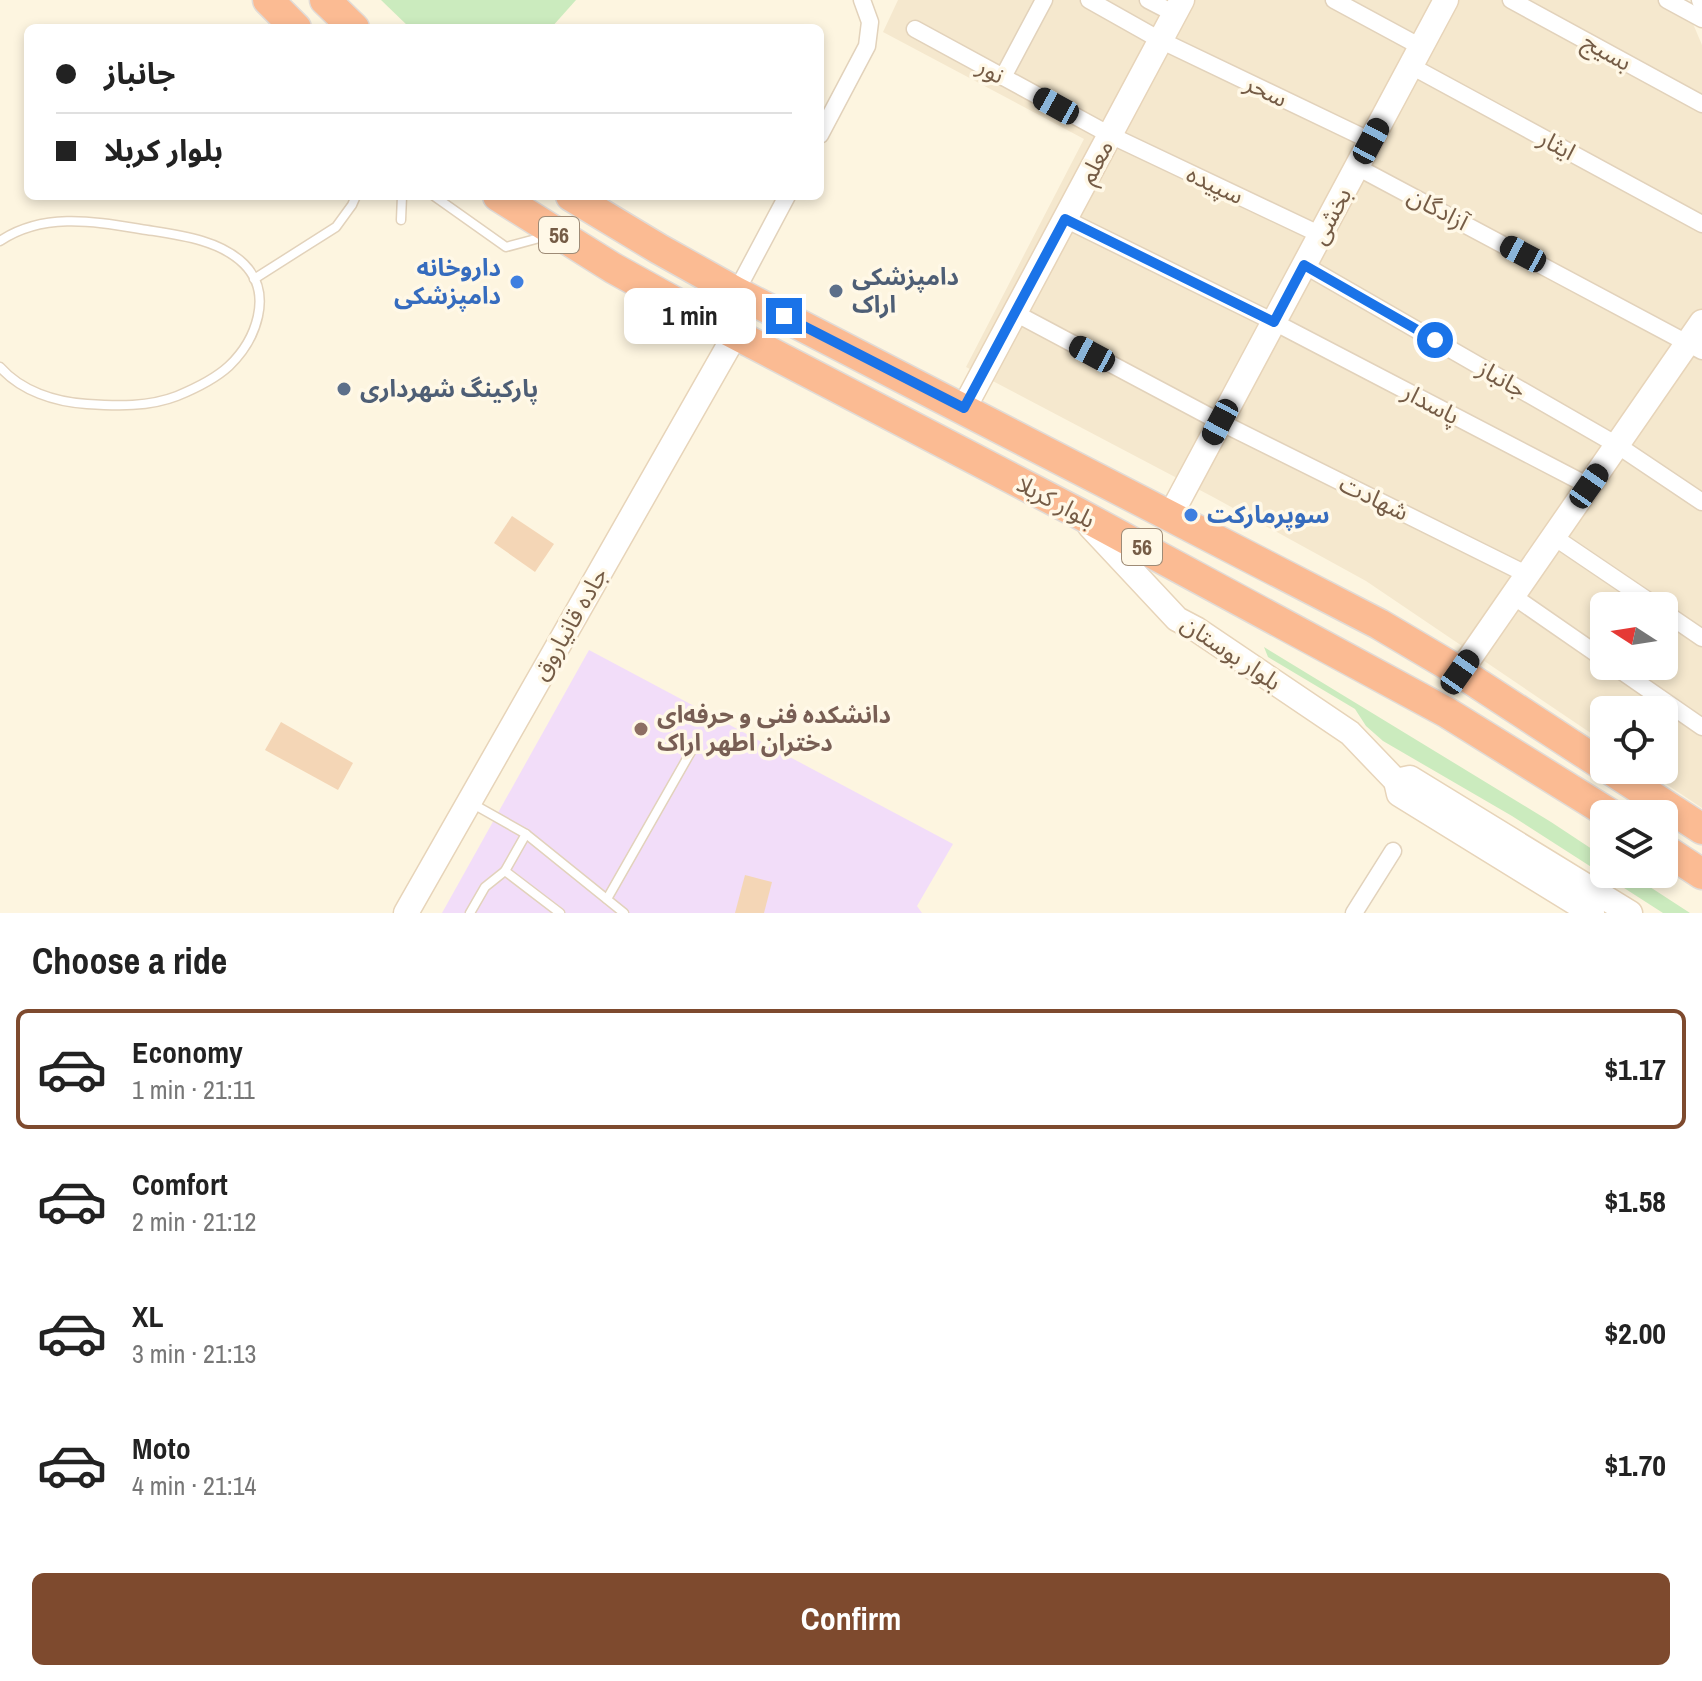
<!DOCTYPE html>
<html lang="en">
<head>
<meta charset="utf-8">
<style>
  :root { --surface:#fff; --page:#f2f2f2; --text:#222; --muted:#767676; --line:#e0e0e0; --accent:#7e4a2e }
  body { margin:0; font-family:"Archivo Narrow","Noto Sans Arabic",sans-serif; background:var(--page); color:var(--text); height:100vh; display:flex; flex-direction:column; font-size:30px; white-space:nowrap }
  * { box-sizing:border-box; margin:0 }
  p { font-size:26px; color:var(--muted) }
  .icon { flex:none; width:44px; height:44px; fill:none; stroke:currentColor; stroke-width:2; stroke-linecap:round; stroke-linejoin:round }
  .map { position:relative; height:913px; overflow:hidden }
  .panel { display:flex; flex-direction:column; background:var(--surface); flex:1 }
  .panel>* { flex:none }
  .banner { position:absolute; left:24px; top:24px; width:800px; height:176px; border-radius:12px; box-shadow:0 4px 12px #0003; display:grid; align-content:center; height:176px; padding:0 32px; background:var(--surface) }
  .needle { width:52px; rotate:282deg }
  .fabs { position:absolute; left:1590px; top:592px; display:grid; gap:16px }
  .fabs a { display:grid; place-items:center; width:88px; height:88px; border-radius:12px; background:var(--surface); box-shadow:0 4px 12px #0003; font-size:40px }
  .end { position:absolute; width:36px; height:36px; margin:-18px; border:10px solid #1a73e8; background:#fff; box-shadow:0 0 0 4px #fff }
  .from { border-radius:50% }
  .bubble { position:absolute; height:56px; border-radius:12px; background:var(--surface); box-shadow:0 4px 12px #0003; font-size:26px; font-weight:700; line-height:56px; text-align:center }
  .car { position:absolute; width:24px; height:48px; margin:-24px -12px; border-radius:10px; box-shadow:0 0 6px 2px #0007; background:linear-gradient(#222 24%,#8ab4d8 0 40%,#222 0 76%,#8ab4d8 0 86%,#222 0) }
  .banner b { display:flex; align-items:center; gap:28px; height:76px; font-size:30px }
  .banner b+b { border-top:2px solid var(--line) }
  .banner i { width:20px; height:20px; background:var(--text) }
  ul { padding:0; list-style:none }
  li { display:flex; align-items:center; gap:24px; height:120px; margin:0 16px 12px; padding:0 16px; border:4px solid transparent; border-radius:12px }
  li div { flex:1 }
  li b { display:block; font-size:30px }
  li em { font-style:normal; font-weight:700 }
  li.selected { border-color:var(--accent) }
  li>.icon { width:72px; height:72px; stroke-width:1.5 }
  h2 { padding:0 32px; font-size:36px; line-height:96px }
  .cta { display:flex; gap:16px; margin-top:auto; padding:16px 32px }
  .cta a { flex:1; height:92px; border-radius:12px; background:var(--accent); color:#fff; font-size:32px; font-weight:700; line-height:92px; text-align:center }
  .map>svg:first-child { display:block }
</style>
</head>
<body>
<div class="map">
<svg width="1702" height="913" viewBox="0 0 1702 913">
  <rect width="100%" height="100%" fill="#fdf5e0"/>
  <path fill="#f5e8ce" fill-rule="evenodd" d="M 898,0 L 1683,0 L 1702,45 L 1702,808 L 1645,770 L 1664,770 L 1664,710 L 1604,710 L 1604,742 L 1366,581 L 1213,497 L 966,367 L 1084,139 L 883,32 ZM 1604,606 L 1664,606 L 1664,666 L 1604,666 Z"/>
  <path fill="#f2ddf9" d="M 589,650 L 953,844 L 917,906 L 922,913 L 442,913 Z"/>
  <g fill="#cbebbe">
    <path d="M 381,0 L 576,0 L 551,28 L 410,28 Z"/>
    <path d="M 1264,647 L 1551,822 L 1604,857 L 1604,874 L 1630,874 L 1690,913 L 1663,913 L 1512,816 L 1383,741 L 1366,726 L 1355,709 L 1268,657 Z"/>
  </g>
  <g fill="#f4d6b6">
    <path d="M 512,516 L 554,544 L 535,572 L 494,543 Z"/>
    <path d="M 281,722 L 353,763 L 338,790 L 265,750 Z"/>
    <path d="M 745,875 L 772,882 L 764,913 L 735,913 Z"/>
  </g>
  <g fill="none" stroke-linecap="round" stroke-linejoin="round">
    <defs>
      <g id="lane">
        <path d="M 434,196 L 506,247 L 547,236"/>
        <path d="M 401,220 L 402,196"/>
        <path d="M 0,241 C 45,211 97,222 147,230 C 179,235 220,240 244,264 C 274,294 256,340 229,366 C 216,378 194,389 177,396 C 149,407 117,406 87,404 C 55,402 21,391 0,367"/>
        <path d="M 254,279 L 336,227 L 352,205 L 356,196"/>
        <path d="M 473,804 L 526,834 L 624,913"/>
        <path d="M 505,871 L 560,913"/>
        <path d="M 607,899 L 697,741"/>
        <path d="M 470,913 L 485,887 L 505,871 L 526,834"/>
      </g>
      <g id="street">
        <path d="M 1089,0 L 1160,40 L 1371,141"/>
        <path d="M 1148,0 L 1175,14"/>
        <path d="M 1334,0 L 1421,47"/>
        <path d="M 1511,0 L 1702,104"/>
        <path d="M 1667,0 L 1702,19"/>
        <path d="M 1700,0 L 1702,5"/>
        <path d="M 915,29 L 1110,135 L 1321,235"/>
        <path d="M 1411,66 L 1702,224"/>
        <path d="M 1003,77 L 1044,0"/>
        <path d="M 820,135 L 867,46 L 870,22 L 862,0"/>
        <path d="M 1357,167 L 1702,351"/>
        <path d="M 1065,219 L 1274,322 L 1589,486"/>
        <path d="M 1304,265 L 1617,445 L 1702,502"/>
        <path d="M 736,292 L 787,196"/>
        <path d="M 1015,313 L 1220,422 L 1528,575"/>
        <path d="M 1554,537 L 1656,606"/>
        <path d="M 1513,596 L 1604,659"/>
        <path d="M 1664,612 L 1702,638"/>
        <path d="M 1614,666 L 1702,727"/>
        <path d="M 1354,913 L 1393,851"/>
      </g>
      <g id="secondary">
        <path d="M 964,408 L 1182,0"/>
        <path d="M 1170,516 L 1446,0"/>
        <path d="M 1090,526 L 1177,619 L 1196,629 L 1350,733 L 1396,781"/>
        <path d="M 1460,672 L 1702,322"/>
        <path d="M 406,913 L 735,335"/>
        <path d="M 1592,913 L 1399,794 L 1396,781 L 1410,778 L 1630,913"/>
      </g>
      <g id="highway">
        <path d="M 268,0 L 296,28"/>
        <path d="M 325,0 L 354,28"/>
        <path d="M 498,196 L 613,268 L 689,310 L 1078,513 L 1446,712 L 1610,814"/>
        <path d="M 571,196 L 659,249 L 736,292 L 1379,624 L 1460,672 L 1604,766"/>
        <path d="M 1611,770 L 1702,829"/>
        <path d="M 1664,849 L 1702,874"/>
      </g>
    </defs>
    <use href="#lane" stroke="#e2d2bb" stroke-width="11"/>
    <use href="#street" stroke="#e2d2bb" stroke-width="19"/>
    <use href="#secondary" stroke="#e7d4b9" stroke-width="27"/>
    <use href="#highway" stroke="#e1dbd6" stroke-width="33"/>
    <use href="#lane" stroke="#fff" stroke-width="8"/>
    <use href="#street" stroke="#fff" stroke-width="16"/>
    <use href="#secondary" stroke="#fff" stroke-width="24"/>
    <use href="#highway" stroke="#fbbb93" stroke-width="30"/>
  </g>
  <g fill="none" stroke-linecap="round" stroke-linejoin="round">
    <path stroke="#1a73e8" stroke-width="10" d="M 784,316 L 964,408 L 1065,219 L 1274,322 L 1304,265 L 1435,340"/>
  </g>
  <g fill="#3f7fe0" stroke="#fff8e7" stroke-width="3">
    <circle cx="517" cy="282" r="8"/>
    <circle cx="1191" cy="515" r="8"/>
  </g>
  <g fill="#5c6f8a" stroke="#fff8e7" stroke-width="3">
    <circle cx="836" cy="291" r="8"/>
    <circle cx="344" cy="389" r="8"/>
  </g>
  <circle fill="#8d6e63" stroke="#fff8e7" stroke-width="3" cx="641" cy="729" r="8"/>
  <g text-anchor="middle" stroke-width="7" stroke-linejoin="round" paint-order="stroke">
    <g fill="#fff8e7" stroke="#9e8b76" stroke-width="2">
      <rect x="539" y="217" width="40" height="36" rx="6"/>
      <rect x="1122" y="529" width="40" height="36" rx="6"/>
    </g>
    <g font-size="22" font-weight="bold" fill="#755c46">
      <text x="559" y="243">56</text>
      <text x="1142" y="555">56</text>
    </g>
    <g font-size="24" fill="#755c46" stroke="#fff8e7">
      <text transform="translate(1607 52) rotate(29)" y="8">بسیج</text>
      <text transform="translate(991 71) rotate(29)" y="8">نور</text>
      <text transform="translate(1266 91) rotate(26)" y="8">سحر</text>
      <text transform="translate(1557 145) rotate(29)" y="8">ایثار</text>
      <text transform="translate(1096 162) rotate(-62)" y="8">معلم</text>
      <text transform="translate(1215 185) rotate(25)" y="8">سپیده</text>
      <text transform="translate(1438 209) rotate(28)" y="8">آزادگان</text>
      <text transform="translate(1331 216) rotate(-62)" y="8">بخشی</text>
      <text transform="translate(1502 379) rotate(30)" y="8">جانباز</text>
      <text transform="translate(1431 404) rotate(28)" y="8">پاسدار</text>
      <text transform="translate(1374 498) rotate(26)" y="8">شهادت</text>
      <text transform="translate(1056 502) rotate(28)" y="8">بلوار کربلا</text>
      <text transform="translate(570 624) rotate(-60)" y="8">جاده قانیاروق</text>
      <text transform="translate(1231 653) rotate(34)" y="8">بلوار بوستان</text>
    </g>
    <g font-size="24" font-weight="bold" fill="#366cbe" stroke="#fff8e7" text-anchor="end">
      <text x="501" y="276">داروخانه<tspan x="501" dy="28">دامپزشکی</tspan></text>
      <text x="1207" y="523" text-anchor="start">سوپرمارکت</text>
    </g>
    <g font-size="24" font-weight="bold" fill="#4e5e75" stroke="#fff8e7" text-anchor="start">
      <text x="852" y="285">دامپزشکی<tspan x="852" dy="28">اراک</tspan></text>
      <text x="360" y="397">پارکینگ شهرداری</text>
    </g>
    <g font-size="24" font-weight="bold" fill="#785e54" stroke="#fff8e7" text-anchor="start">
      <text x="657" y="723">دانشکده فنی و حرفه‌ای<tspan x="657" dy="28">دختران اطهر اراک</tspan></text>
    </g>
  </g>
</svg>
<div class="fabs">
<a><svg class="needle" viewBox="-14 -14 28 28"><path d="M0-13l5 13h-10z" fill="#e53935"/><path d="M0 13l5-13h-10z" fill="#767676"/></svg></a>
<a><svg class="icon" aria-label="locate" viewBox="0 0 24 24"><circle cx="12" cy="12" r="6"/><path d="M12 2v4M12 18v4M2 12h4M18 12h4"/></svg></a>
<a><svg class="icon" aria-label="layers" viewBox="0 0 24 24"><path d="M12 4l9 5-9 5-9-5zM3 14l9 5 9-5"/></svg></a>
</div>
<i class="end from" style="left:1435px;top:340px"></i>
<i class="end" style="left:784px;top:316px"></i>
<div class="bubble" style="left:624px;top:288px;width:132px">1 min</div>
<i class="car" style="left:1056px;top:106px;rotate:299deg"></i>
<i class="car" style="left:1371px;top:141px;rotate:28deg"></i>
<i class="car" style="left:1523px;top:254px;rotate:298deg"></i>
<i class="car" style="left:1092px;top:354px;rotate:298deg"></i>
<i class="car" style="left:1220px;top:422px;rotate:208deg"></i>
<i class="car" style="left:1589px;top:486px;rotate:35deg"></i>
<i class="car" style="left:1460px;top:672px;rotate:35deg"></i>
<div class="banner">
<b><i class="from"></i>جانباز</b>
<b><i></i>بلوار کربلا</b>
</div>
</div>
<section class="panel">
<h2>Choose a ride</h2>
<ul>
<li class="selected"><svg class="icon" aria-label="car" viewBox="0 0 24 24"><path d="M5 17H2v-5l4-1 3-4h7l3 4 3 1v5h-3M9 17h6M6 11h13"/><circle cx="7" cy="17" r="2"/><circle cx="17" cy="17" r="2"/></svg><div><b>Economy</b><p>1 min · 21:11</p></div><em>$1.17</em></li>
<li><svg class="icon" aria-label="car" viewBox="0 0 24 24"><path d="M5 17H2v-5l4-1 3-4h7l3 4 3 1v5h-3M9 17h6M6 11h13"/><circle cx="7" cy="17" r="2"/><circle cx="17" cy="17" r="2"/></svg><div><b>Comfort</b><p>2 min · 21:12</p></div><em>$1.58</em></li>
<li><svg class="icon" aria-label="car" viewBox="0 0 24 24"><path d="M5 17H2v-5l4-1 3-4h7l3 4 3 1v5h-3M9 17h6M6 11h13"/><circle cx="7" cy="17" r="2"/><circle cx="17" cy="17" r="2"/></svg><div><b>XL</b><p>3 min · 21:13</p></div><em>$2.00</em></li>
<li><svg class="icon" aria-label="car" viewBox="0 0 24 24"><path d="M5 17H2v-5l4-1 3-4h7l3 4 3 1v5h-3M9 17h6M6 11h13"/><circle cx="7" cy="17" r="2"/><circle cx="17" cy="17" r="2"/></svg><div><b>Moto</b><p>4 min · 21:14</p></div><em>$1.70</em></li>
</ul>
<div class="cta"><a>Confirm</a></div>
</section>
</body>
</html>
